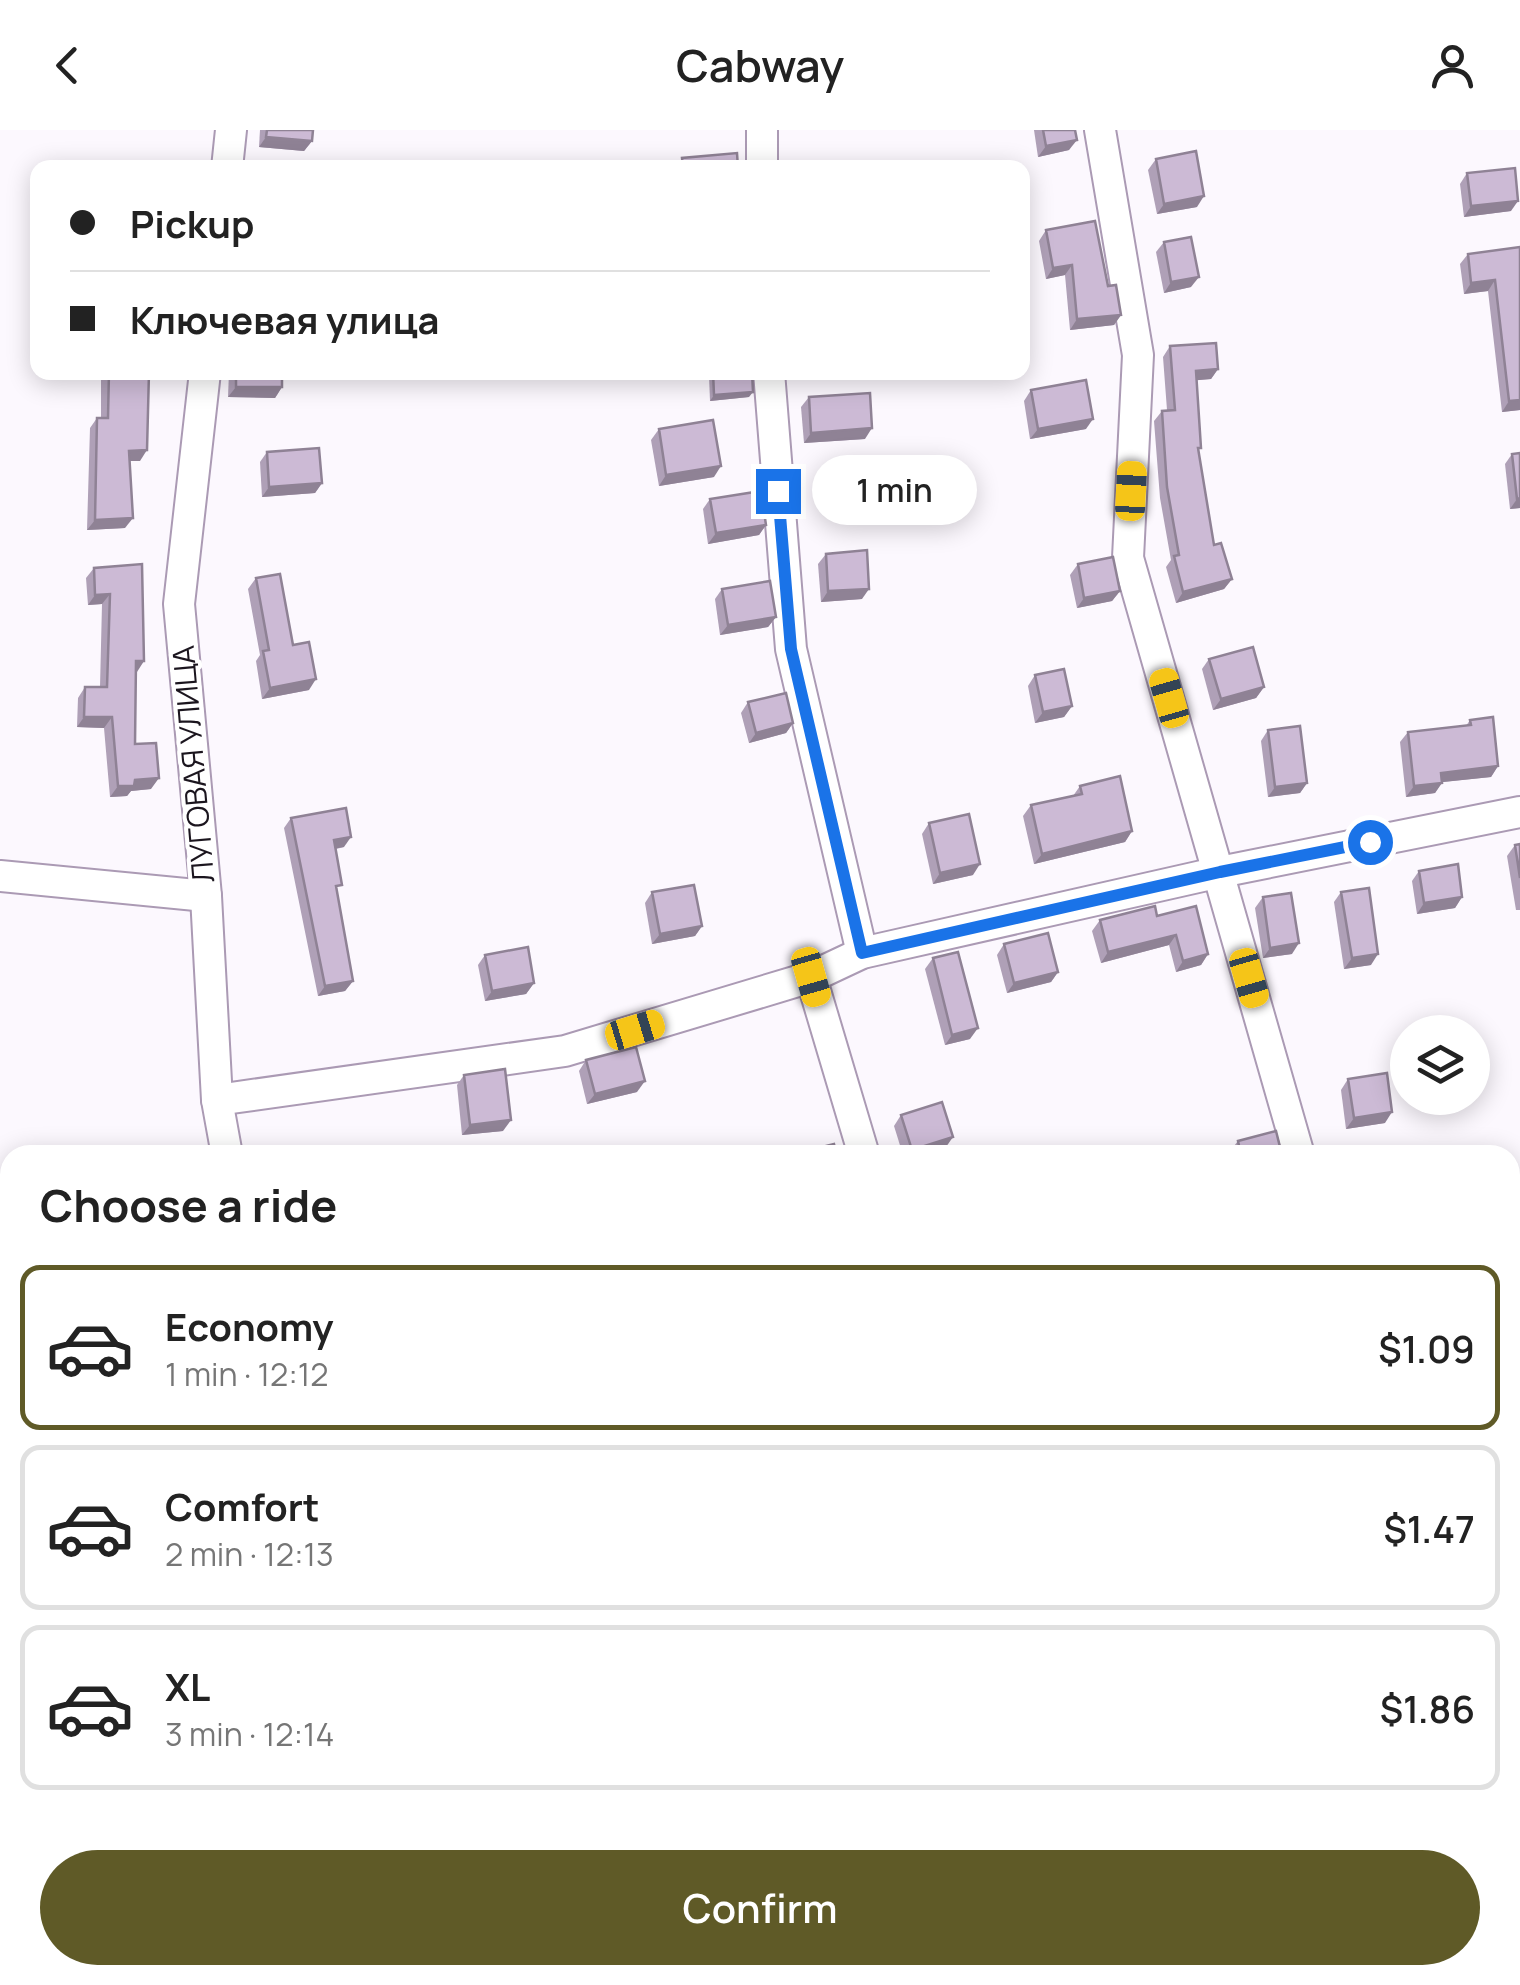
<!DOCTYPE html>
<html lang="en">
<head>
<meta charset="utf-8">
<style>
  :root { --surface:#fff; --page:#f2f2f2; --text:#222; --muted:#767676; --line:#e0e0e0; --accent:#5f5a27 }
  body { margin:0; font-family:Manrope,sans-serif; background:var(--page); color:var(--text); height:100vh; display:flex; flex-direction:column; font-size:38px; white-space:nowrap }
  * { box-sizing:border-box; margin:0 }
  p { font-size:32px; color:var(--muted) }
  .icon { flex:none; width:55px; height:55px; fill:none; stroke:currentColor; stroke-width:2; stroke-linecap:round; stroke-linejoin:round }
  .map { position:relative; flex:1; overflow:hidden }
  .panel { position:absolute; left:0px; top:1015px; width:1520px; height:840px; display:flex; flex-direction:column; background:var(--surface); border-radius:30px 30px 0 0; box-shadow:0 5px 25px #0003 }
  .panel>* { flex:none }
  .hud { position:absolute; left:30px; top:30px; width:1000px; height:220px; border-radius:20px; box-shadow:0 5px 25px #0003; display:grid; align-content:center; height:220px; padding:0 40px; background:var(--surface) }
  .buttons { position:absolute; left:1390px; top:885px; display:grid; gap:20px }
  .buttons a { display:grid; place-items:center; width:100px; height:100px; border-radius:50%; background:var(--surface); box-shadow:0 5px 25px #0003; font-size:50px }
  .end { position:absolute; width:45px; height:45px; margin:-22px; border:12px solid #1a73e8; background:#fff; box-shadow:0 0 0 5px #fff }
  .from { border-radius:50% }
  .bubble { position:absolute; height:70px; border-radius:35px; background:var(--surface); box-shadow:0 5px 25px #0003; font-size:32px; font-weight:600; line-height:70px; text-align:center }
  .car { position:absolute; width:30px; height:60px; margin:-30px -15px; border-radius:12px; box-shadow:0 0 8px 2px #0007; background:linear-gradient(#f5c518 24%,#345 0 40%,#f5c518 0 76%,#345 0 86%,#f5c518 0) }
  .hud b { display:flex; align-items:center; gap:35px; height:95px; font-size:38px }
  .hud b+b { border-top:2px solid var(--line) }
  .hud i { width:25px; height:25px; background:var(--text) }
  ul { padding:0; list-style:none }
  li { display:flex; align-items:center; gap:30px; height:165px; margin:0 20px 15px; padding:0 20px; border:5px solid var(--line); border-radius:20px }
  li div { flex:1 }
  li b { display:block; font-size:38px }
  li em { font-style:normal; font-weight:600 }
  li.selected { border-color:var(--accent) }
  li>.icon { width:90px; height:90px; stroke-width:1.5 }
  h2 { padding:0 40px; font-size:45px; line-height:120px }
  .button { display:flex; gap:20px; margin-top:auto; padding:20px 40px }
  .button a { flex:1; height:115px; border-radius:60px; background:var(--accent); color:#fff; font-size:40px; font-weight:600; line-height:115px; text-align:center }
  header { display:flex; justify-content:space-between; align-items:center; height:130px; padding:0 40px; background:var(--surface); font-size:45px; font-weight:600 }
  .map>svg:first-child { display:block }
</style>
</head>
<body>
<header><svg class="icon" aria-label="back" viewBox="0 0 24 24"><path d="M15 5l-7 7 7 7"/></svg>Cabway<svg class="icon" aria-label="person" viewBox="0 0 24 24"><circle cx="12" cy="8" r="4"/><path d="M4 21q1-7 8-7t8 7"/></svg></header>
<div class="map">
<svg width="1520" height="1855" viewBox="0 0 1520 1855">
  <rect width="100%" height="100%" fill="#fcf8fe"/>
  <g fill="none" stroke-linecap="round" stroke-linejoin="round">
    <defs>
      <g id="minor">
        <path d="M 1100,0 L 1138,225 L 1128,428 L 1299,1025"/>
        <path d="M 227,38 L 231,0"/>
        <path d="M 762,38 L 762,0"/>
        <path d="M 205,242 L 179,474 L 206,766 L 217,970 L 227,1025"/>
        <path d="M 769,242 L 791,519 L 862,823"/>
        <path d="M 0,746 L 206,766"/>
        <path d="M 811,847 L 864,1025"/>
        <path d="M 217,970 L 565,921 L 811,847 L 862,823 L 1220,742 L 1520,682"/>
        <path d="M 0,1262 L 10,1262"/>
        <path d="M 0,1717 L 10,1719"/>
        <path d="M 876,1845 L 878,1855"/>
        <path d="M 1093,1845 L 1096,1855"/>
        <path d="M 1426,1845 L 1427,1855"/>
        <path d="M 255,1855 L 255,1845"/>
      </g>
    </defs>
    <use href="#minor" stroke="#ab9ab4" stroke-width="34"/>
    <use href="#minor" stroke="#fff" stroke-width="30"/>
  </g>
  <g fill="#afa0b7">
    <path d="M 260,0 L 313,0 L 312,11 L 304,21 L 259,17 Z"/>
    <path d="M 1034,0 L 1075,0 L 1069,20 L 1038,27 Z"/>
    <path d="M 1156,29 L 1197,77 L 1157,84 L 1148,40 Z"/>
    <path d="M 1467,43 L 1511,81 L 1464,87 L 1460,54 Z"/>
    <path d="M 1046,100 L 1108,156 L 1121,185 L 1114,195 L 1070,200 L 1065,145 L 1046,149 L 1039,111 Z"/>
    <path d="M 1164,112 L 1191,157 L 1164,163 L 1156,122 Z"/>
    <path d="M 1520,117 L 1520,280 L 1502,282 L 1488,161 L 1464,164 L 1460,134 L 1468,124 Z"/>
    <path d="M 1170,216 L 1218,239 L 1211,249 L 1196,250 L 1198,322 L 1214,415 L 1232,449 L 1224,459 L 1176,473 L 1166,437 L 1171,430 L 1160,368 L 1154,291 L 1162,281 L 1167,280 L 1163,227 Z"/>
    <path d="M 101,242 L 149,242 L 140,331 L 130,331 L 125,398 L 87,400 L 90,298 L 97,288 L 101,288 Z"/>
    <path d="M 229,242 L 282,242 L 282,257 L 275,268 L 228,267 Z"/>
    <path d="M 711,242 L 752,242 L 749,267 L 710,271 L 709,246 Z"/>
    <path d="M 1031,260 L 1086,299 L 1030,309 L 1024,271 Z"/>
    <path d="M 809,267 L 865,309 L 804,313 L 801,277 Z"/>
    <path d="M 659,299 L 714,347 L 659,356 L 651,310 Z"/>
    <path d="M 267,322 L 322,353 L 315,363 L 262,367 L 260,332 Z"/>
    <path d="M 1512,324 L 1520,378 L 1510,379 L 1505,334 Z"/>
    <path d="M 710,369 L 766,395 L 759,405 L 708,414 L 703,379 Z"/>
    <path d="M 826,424 L 862,469 L 821,472 L 818,434 Z"/>
    <path d="M 142,434 L 144,531 L 135,542 L 135,614 L 151,659 L 131,661 L 127,666 L 110,667 L 104,598 L 77,597 L 78,568 L 85,557 L 100,557 L 102,474 L 88,475 L 86,448 L 94,438 Z"/>
    <path d="M 1078,434 L 1120,461 L 1112,471 L 1077,478 L 1070,445 Z"/>
    <path d="M 256,448 L 293,515 L 309,560 L 262,569 L 256,531 L 260,525 L 248,459 Z"/>
    <path d="M 722,459 L 776,487 L 768,497 L 720,505 L 715,469 Z"/>
    <path d="M 1209,529 L 1264,557 L 1256,568 L 1213,580 L 1202,539 Z"/>
    <path d="M 1035,545 L 1072,576 L 1064,587 L 1035,593 L 1028,556 Z"/>
    <path d="M 748,572 L 793,593 L 786,603 L 749,613 L 741,583 Z"/>
    <path d="M 1470,590 L 1498,636 L 1491,647 L 1442,652 L 1435,663 L 1406,667 L 1400,612 L 1408,602 L 1466,596 Z"/>
    <path d="M 1268,600 L 1307,653 L 1300,663 L 1268,667 L 1261,611 Z"/>
    <path d="M 1080,656 L 1132,701 L 1125,712 L 1034,734 L 1023,686 L 1031,675 L 1073,666 Z"/>
    <path d="M 291,688 L 344,717 L 336,719 L 337,763 L 353,851 L 345,861 L 318,866 L 284,698 Z"/>
    <path d="M 929,693 L 973,745 L 933,754 L 922,704 Z"/>
    <path d="M 1520,714 L 1520,780 L 1516,780 L 1507,726 L 1515,715 Z"/>
    <path d="M 1419,741 L 1462,767 L 1455,778 L 1417,784 L 1412,751 Z"/>
    <path d="M 652,762 L 702,796 L 695,806 L 652,814 L 645,773 Z"/>
    <path d="M 1341,762 L 1371,835 L 1344,839 L 1334,772 Z"/>
    <path d="M 1263,767 L 1292,824 L 1263,828 L 1255,778 Z"/>
    <path d="M 1157,786 L 1208,824 L 1201,835 L 1176,842 L 1169,815 L 1101,833 L 1092,801 L 1100,790 Z"/>
    <path d="M 1004,814 L 1058,842 L 1051,852 L 1007,863 L 997,825 Z"/>
    <path d="M 485,825 L 534,853 L 526,864 L 485,871 L 478,835 Z"/>
    <path d="M 933,828 L 970,909 L 945,915 L 925,839 Z"/>
    <path d="M 586,930 L 637,962 L 587,974 L 579,941 Z"/>
    <path d="M 464,945 L 503,1001 L 462,1005 L 457,955 Z"/>
    <path d="M 1348,949 L 1385,993 L 1346,999 L 1341,960 Z"/>
    <path d="M 901,985 L 946,1017 L 921,1025 L 903,1025 L 894,996 Z"/>
    <path d="M 1238,1011 L 1282,1025 L 1231,1025 L 1230,1021 Z"/>
    <path d="M 163,1845 L 222,1845 L 222,1855 L 162,1855 Z"/>
  </g>
  <g fill="#8f8295">
    <path d="M 266,7 L 312,11 L 304,21 L 259,17 Z"/>
    <path d="M 1077,10 L 1069,20 L 1038,27 L 1046,16 Z"/>
    <path d="M 1204,66 L 1197,77 L 1157,84 L 1164,74 Z"/>
    <path d="M 1518,71 L 1511,81 L 1464,87 L 1471,76 Z"/>
    <path d="M 1072,135 L 1065,145 L 1046,149 L 1053,138 Z"/>
    <path d="M 1199,147 L 1191,157 L 1164,163 L 1171,152 Z"/>
    <path d="M 1495,150 L 1488,161 L 1464,164 L 1471,153 Z"/>
    <path d="M 1121,185 L 1114,195 L 1070,200 L 1077,189 Z"/>
    <path d="M 1218,239 L 1211,249 L 1188,251 L 1196,241 Z"/>
    <path d="M 236,257 L 282,257 L 275,268 L 228,267 Z"/>
    <path d="M 753,262 L 749,267 L 710,271 L 714,265 Z"/>
    <path d="M 1520,270 L 1520,280 L 1502,282 L 1509,271 Z"/>
    <path d="M 1093,289 L 1086,299 L 1030,309 L 1038,299 Z"/>
    <path d="M 872,298 L 865,309 L 804,313 L 811,303 Z"/>
    <path d="M 147,320 L 140,331 L 122,331 L 129,321 Z"/>
    <path d="M 721,336 L 714,347 L 659,356 L 666,345 Z"/>
    <path d="M 322,353 L 315,363 L 262,367 L 269,357 Z"/>
    <path d="M 1520,368 L 1520,378 L 1510,379 L 1517,369 Z"/>
    <path d="M 133,388 L 125,398 L 87,400 L 95,390 Z"/>
    <path d="M 766,395 L 759,405 L 708,414 L 716,403 Z"/>
    <path d="M 1232,449 L 1224,459 L 1176,473 L 1183,462 Z"/>
    <path d="M 869,459 L 862,469 L 821,472 L 828,461 Z"/>
    <path d="M 1120,461 L 1112,471 L 1077,478 L 1084,468 Z"/>
    <path d="M 110,464 L 102,474 L 88,475 L 95,465 Z"/>
    <path d="M 776,487 L 768,497 L 720,505 L 728,495 Z"/>
    <path d="M 136,531 L 144,531 L 137,542 L 128,542 Z"/>
    <path d="M 316,549 L 309,560 L 262,569 L 270,558 Z"/>
    <path d="M 1264,557 L 1256,568 L 1213,580 L 1221,569 Z"/>
    <path d="M 1072,576 L 1064,587 L 1035,593 L 1043,582 Z"/>
    <path d="M 84,587 L 112,587 L 104,598 L 77,597 Z"/>
    <path d="M 793,593 L 786,603 L 749,613 L 756,603 Z"/>
    <path d="M 1498,636 L 1491,647 L 1434,653 L 1441,643 Z"/>
    <path d="M 159,648 L 151,659 L 131,661 L 127,666 L 110,667 L 118,656 L 135,650 Z"/>
    <path d="M 1307,653 L 1300,663 L 1268,667 L 1275,657 Z"/>
    <path d="M 1442,653 L 1435,663 L 1406,667 L 1414,656 Z"/>
    <path d="M 1132,701 L 1125,712 L 1034,734 L 1042,724 Z"/>
    <path d="M 351,707 L 344,717 L 327,720 L 334,710 Z"/>
    <path d="M 980,734 L 973,745 L 933,754 L 940,743 Z"/>
    <path d="M 1462,767 L 1455,778 L 1417,784 L 1424,773 Z"/>
    <path d="M 702,796 L 695,806 L 652,814 L 660,804 Z"/>
    <path d="M 1176,805 L 1169,815 L 1101,833 L 1108,822 Z"/>
    <path d="M 1299,813 L 1292,824 L 1263,828 L 1270,818 Z"/>
    <path d="M 1208,824 L 1201,835 L 1176,842 L 1183,831 Z"/>
    <path d="M 1378,824 L 1371,835 L 1344,839 L 1352,828 Z"/>
    <path d="M 1058,842 L 1051,852 L 1007,863 L 1014,853 Z"/>
    <path d="M 353,851 L 345,861 L 318,866 L 325,856 Z"/>
    <path d="M 534,853 L 526,864 L 485,871 L 492,861 Z"/>
    <path d="M 978,898 L 970,909 L 945,915 L 952,905 Z"/>
    <path d="M 645,951 L 637,962 L 587,974 L 595,964 Z"/>
    <path d="M 1392,982 L 1385,993 L 1346,999 L 1354,988 Z"/>
    <path d="M 511,990 L 503,1001 L 462,1005 L 470,995 Z"/>
    <path d="M 953,1007 L 946,1017 L 921,1025 L 908,1025 L 912,1020 Z"/>
    <path d="M 0,1672 L 10,1673 L 10,1683 L 0,1683 Z"/>
  </g>
  <g fill="#ccbad5" stroke="#8f8295" stroke-width="2.5">
    <path d="M 267,0 L 313,0 L 312,11 L 266,7 Z"/>
    <path d="M 1043,0 L 1075,0 L 1077,10 L 1046,16 Z"/>
    <path d="M 1196,21 L 1204,66 L 1164,74 L 1156,29 Z"/>
    <path d="M 737,23 L 738,38 L 683,38 L 682,28 Z"/>
    <path d="M 1515,38 L 1518,71 L 1471,76 L 1467,43 Z"/>
    <path d="M 1095,91 L 1108,156 L 1116,155 L 1121,185 L 1077,189 L 1072,135 L 1053,138 L 1046,100 Z"/>
    <path d="M 1191,107 L 1199,147 L 1171,152 L 1164,112 Z"/>
    <path d="M 1520,117 L 1520,270 L 1509,271 L 1495,150 L 1471,153 L 1468,124 Z"/>
    <path d="M 1216,213 L 1218,239 L 1196,241 L 1201,318 L 1198,318 L 1214,415 L 1221,413 L 1232,449 L 1183,462 L 1174,426 L 1179,425 L 1167,357 L 1162,281 L 1175,280 L 1170,216 Z"/>
    <path d="M 109,242 L 149,242 L 147,320 L 129,321 L 133,388 L 95,390 L 97,288 L 108,288 Z"/>
    <rect x="236" y="242" width="46" height="15"/>
    <path d="M 713,242 L 752,242 L 753,262 L 714,265 Z"/>
    <path d="M 1086,250 L 1093,289 L 1038,299 L 1031,260 Z"/>
    <path d="M 870,263 L 872,298 L 811,303 L 809,267 Z"/>
    <path d="M 713,290 L 721,336 L 666,345 L 659,299 Z"/>
    <path d="M 319,318 L 322,353 L 269,357 L 267,322 Z"/>
    <path d="M 1520,323 L 1520,368 L 1517,369 L 1512,324 Z"/>
    <path d="M 761,361 L 766,395 L 716,403 L 710,369 Z"/>
    <path d="M 867,420 L 869,459 L 828,461 L 826,424 Z"/>
    <path d="M 1113,427 L 1120,461 L 1084,468 L 1078,434 Z"/>
    <path d="M 142,434 L 144,531 L 136,531 L 135,614 L 156,613 L 159,648 L 135,650 L 134,656 L 118,656 L 112,587 L 84,587 L 85,557 L 107,557 L 110,464 L 95,465 L 94,438 Z"/>
    <path d="M 280,444 L 293,515 L 309,512 L 316,549 L 270,558 L 263,521 L 269,520 L 256,448 Z"/>
    <path d="M 770,451 L 776,487 L 728,495 L 722,459 Z"/>
    <path d="M 1253,517 L 1264,557 L 1221,569 L 1209,529 Z"/>
    <path d="M 1064,539 L 1072,576 L 1043,582 L 1035,545 Z"/>
    <path d="M 786,563 L 793,593 L 756,603 L 748,572 Z"/>
    <path d="M 1493,587 L 1498,636 L 1441,643 L 1442,653 L 1414,656 L 1408,602 L 1471,595 L 1470,590 Z"/>
    <path d="M 1300,596 L 1307,653 L 1275,657 L 1268,600 Z"/>
    <path d="M 1120,646 L 1132,701 L 1042,724 L 1031,675 L 1082,664 L 1080,656 Z"/>
    <path d="M 346,678 L 351,707 L 334,710 L 342,755 L 336,756 L 353,851 L 325,856 L 291,688 Z"/>
    <path d="M 969,684 L 980,734 L 940,743 L 929,693 Z"/>
    <path d="M 1520,714 L 1520,748 L 1515,715 Z"/>
    <path d="M 1458,734 L 1462,767 L 1424,773 L 1419,741 Z"/>
    <path d="M 694,755 L 702,796 L 660,804 L 652,762 Z"/>
    <path d="M 1369,758 L 1378,824 L 1352,828 L 1341,762 Z"/>
    <path d="M 1291,763 L 1299,813 L 1270,818 L 1263,767 Z"/>
    <path d="M 1155,776 L 1157,786 L 1196,776 L 1208,824 L 1183,831 L 1176,805 L 1108,822 L 1100,790 Z"/>
    <path d="M 1048,803 L 1058,842 L 1014,853 L 1004,814 Z"/>
    <path d="M 528,817 L 534,853 L 492,861 L 485,825 Z"/>
    <path d="M 958,822 L 978,898 L 952,905 L 933,828 Z"/>
    <path d="M 636,917 L 645,951 L 595,964 L 586,930 Z"/>
    <path d="M 505,939 L 511,990 L 470,995 L 464,945 Z"/>
    <path d="M 1387,943 L 1392,982 L 1354,988 L 1348,949 Z"/>
    <path d="M 942,972 L 953,1007 L 912,1020 L 901,985 Z"/>
    <path d="M 1276,1001 L 1282,1025 L 1241,1025 L 1238,1011 Z"/>
    <path d="M 834,1014 L 837,1025 L 790,1025 Z"/>
    <path d="M 0,1633 L 10,1633 L 10,1673 L 0,1672 Z"/>
    <path d="M 169,1845 L 222,1845 L 222,1855 L 168,1855 Z"/>
    <path d="M 319,1848 L 320,1855 L 289,1855 L 288,1853 Z"/>
  </g>
  <g fill="none" stroke-linecap="round" stroke-linejoin="round">
    <path stroke="#1a73e8" stroke-width="12" d="M 778,361 L 791,519 L 862,823 L 1220,742 L 1370,712"/>
  </g>
  <g text-anchor="middle" stroke-width="8" stroke-linejoin="round" paint-order="stroke">
    <g font-size="30" fill="#1b151e" stroke="#fff">
      <text transform="translate(194 634) rotate(-95)" y="10">ЛУГОВАЯ УЛИЦА</text>
    </g>
  </g>
</svg>
<div class="buttons">
<a><svg class="icon" aria-label="layers" viewBox="0 0 24 24"><path d="M12 4l9 5-9 5-9-5zM3 14l9 5 9-5"/></svg></a>
</div>
<i class="end from" style="left:1370px;top:712px"></i>
<i class="end" style="left:778px;top:361px"></i>
<div class="bubble" style="left:812px;top:325px;width:165px">1 min</div>
<i class="car" style="left:1131px;top:361px;rotate:3deg"></i>
<i class="car" style="left:1169px;top:568px;rotate:344deg"></i>
<i class="car" style="left:811px;top:847px;rotate:164deg"></i>
<i class="car" style="left:1249px;top:848px;rotate:164deg"></i>
<i class="car" style="left:635px;top:900px;rotate:73deg"></i>
<div class="hud">
<b><i class="from"></i>Pickup</b>
<b><i></i>Ключевая улица</b>
</div>
<section class="panel">
<h2>Choose a ride</h2>
<ul>
<li class="selected"><svg class="icon" aria-label="car" viewBox="0 0 24 24"><path d="M5 17H2v-5l4-1 3-4h7l3 4 3 1v5h-3M9 17h6M6 11h13"/><circle cx="7" cy="17" r="2"/><circle cx="17" cy="17" r="2"/></svg><div><b>Economy</b><p>1 min · 12:12</p></div><em>$1.09</em></li>
<li><svg class="icon" aria-label="car" viewBox="0 0 24 24"><path d="M5 17H2v-5l4-1 3-4h7l3 4 3 1v5h-3M9 17h6M6 11h13"/><circle cx="7" cy="17" r="2"/><circle cx="17" cy="17" r="2"/></svg><div><b>Comfort</b><p>2 min · 12:13</p></div><em>$1.47</em></li>
<li><svg class="icon" aria-label="car" viewBox="0 0 24 24"><path d="M5 17H2v-5l4-1 3-4h7l3 4 3 1v5h-3M9 17h6M6 11h13"/><circle cx="7" cy="17" r="2"/><circle cx="17" cy="17" r="2"/></svg><div><b>XL</b><p>3 min · 12:14</p></div><em>$1.86</em></li>
</ul>
<div class="button"><a>Confirm</a></div>
</section>
</div>
</body>
</html>
